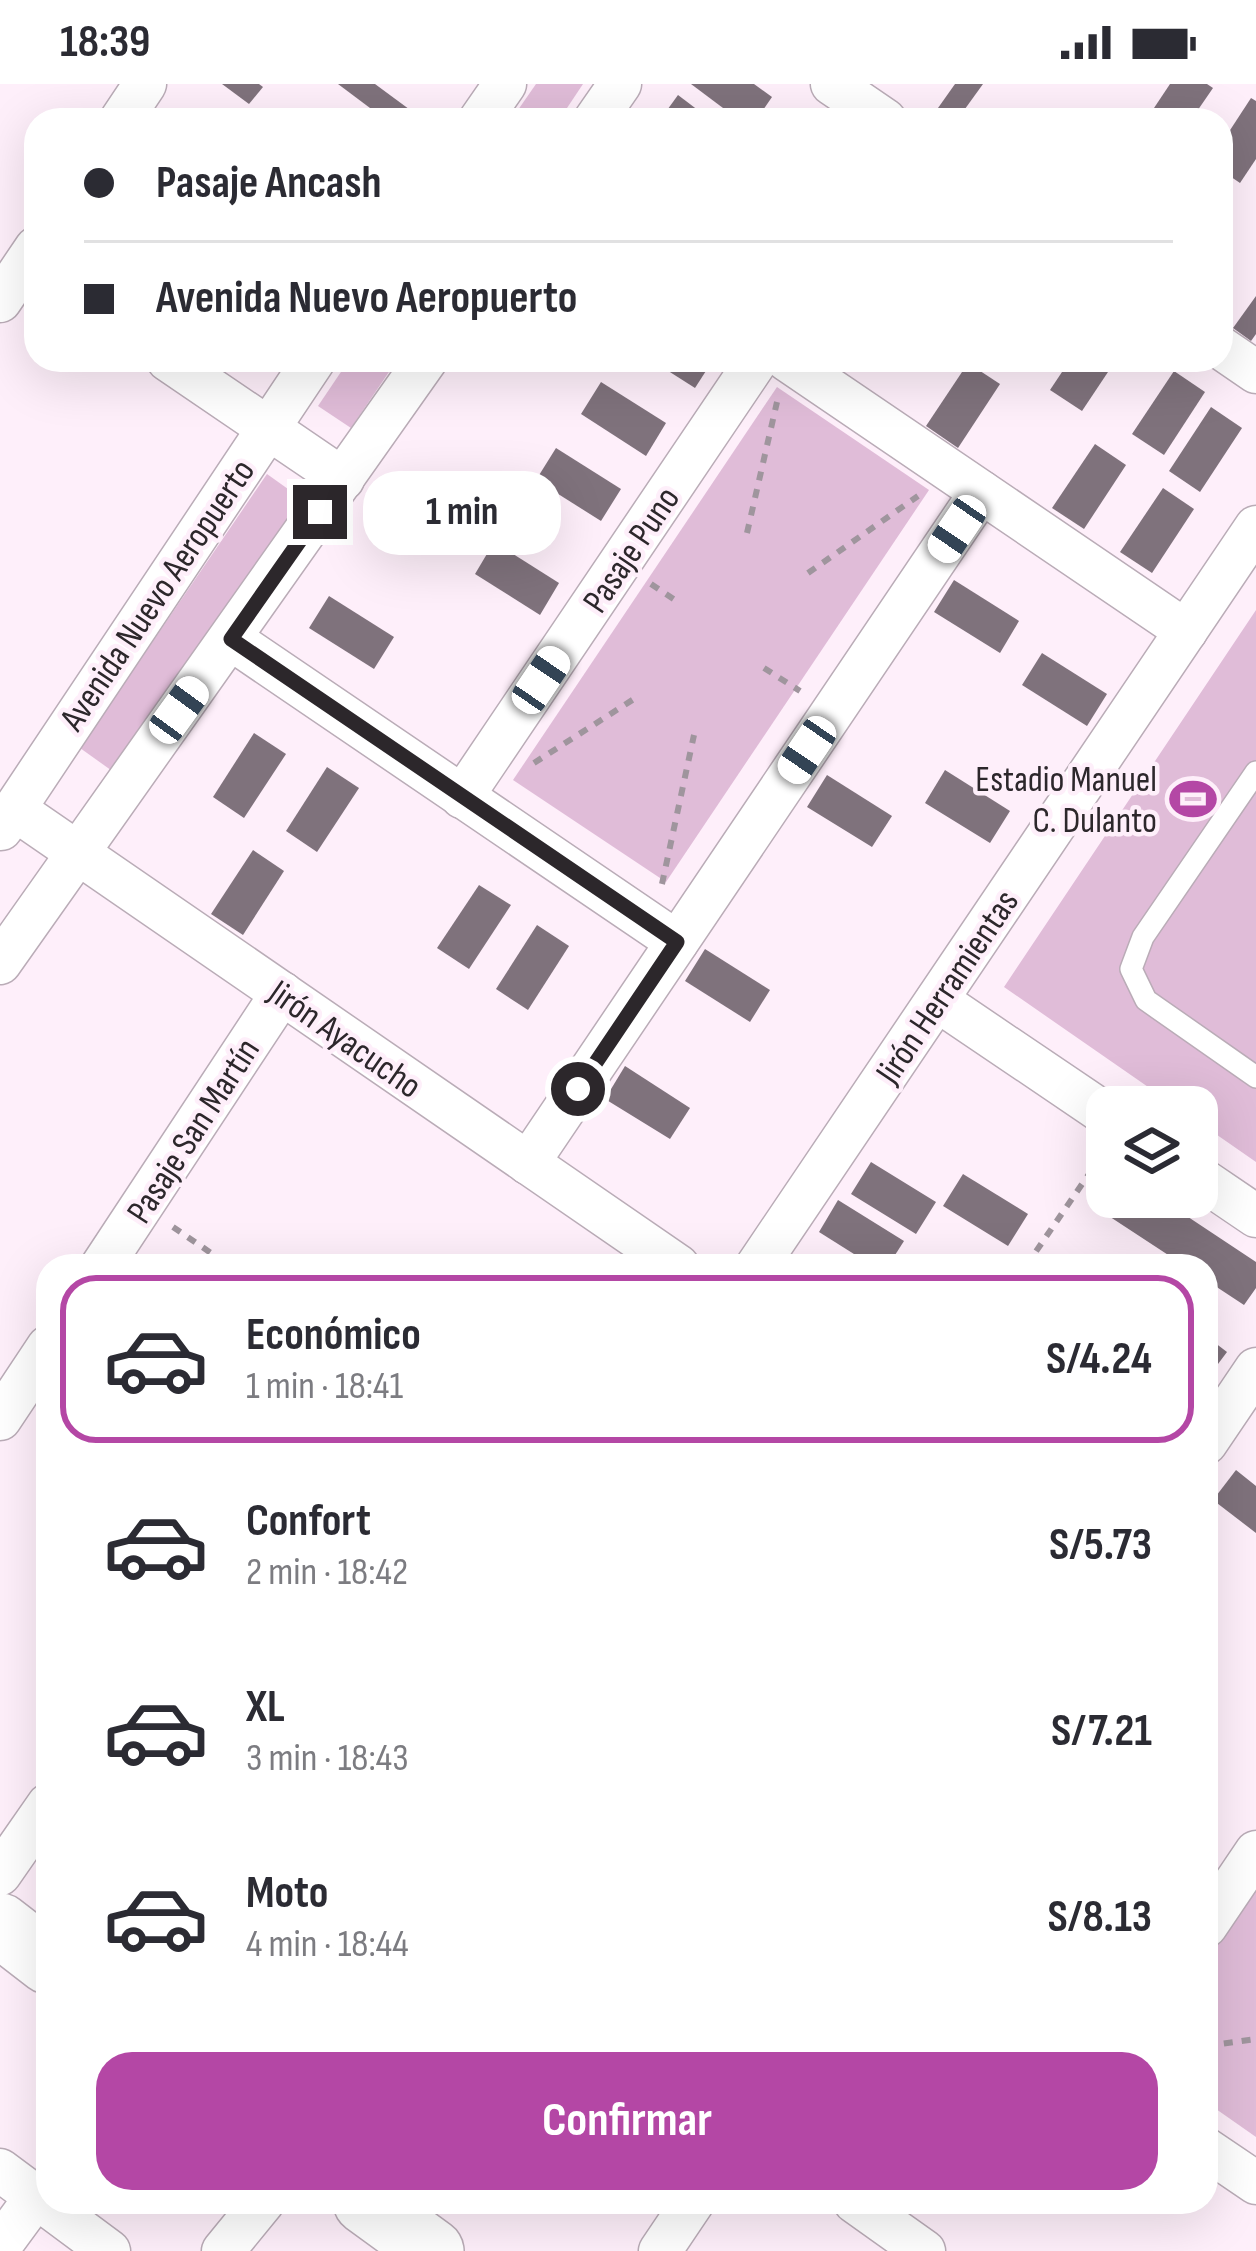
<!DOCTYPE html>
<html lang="es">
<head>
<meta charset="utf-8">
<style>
  :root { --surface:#fff; --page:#f2f2f3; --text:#2b2b33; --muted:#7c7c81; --line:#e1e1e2; --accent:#b447a5 }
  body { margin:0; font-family:"Sofia Sans Condensed",sans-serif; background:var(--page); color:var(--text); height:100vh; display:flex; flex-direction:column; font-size:45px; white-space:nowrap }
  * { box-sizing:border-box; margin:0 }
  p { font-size:39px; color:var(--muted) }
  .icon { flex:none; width:66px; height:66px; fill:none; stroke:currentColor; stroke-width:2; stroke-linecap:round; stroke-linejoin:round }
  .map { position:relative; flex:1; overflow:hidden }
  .side { position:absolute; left:36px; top:1170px; width:1182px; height:960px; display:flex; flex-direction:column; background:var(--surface); border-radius:36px; box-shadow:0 12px 48px #0002 }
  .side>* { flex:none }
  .guide { position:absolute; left:24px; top:24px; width:1209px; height:264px; border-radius:36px; box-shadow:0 12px 48px #0002; display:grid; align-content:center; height:264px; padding:0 60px; background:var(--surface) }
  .controls { position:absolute; left:1086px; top:1002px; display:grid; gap:24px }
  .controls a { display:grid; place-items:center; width:132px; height:132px; border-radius:24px; background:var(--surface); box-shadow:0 12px 48px #0002; font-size:60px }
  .end { position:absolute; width:54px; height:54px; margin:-27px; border:15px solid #2c272b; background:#fff; box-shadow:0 0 0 6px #fff }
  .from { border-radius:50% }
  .bubble { position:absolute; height:84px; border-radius:36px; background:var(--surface); box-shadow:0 12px 48px #0002; font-size:39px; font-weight:700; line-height:84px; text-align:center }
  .car { position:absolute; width:36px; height:72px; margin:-36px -18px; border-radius:15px; box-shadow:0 0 9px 3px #0007; background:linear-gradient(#fff 24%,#345 0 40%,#fff 0 76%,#345 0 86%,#fff 0) }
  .guide b { display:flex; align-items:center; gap:42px; height:114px; font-size:45px }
  .guide b+b { border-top:3px solid var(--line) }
  .guide i { width:30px; height:30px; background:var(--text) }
  ul { padding:21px 0 0; list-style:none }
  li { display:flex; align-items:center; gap:36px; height:168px; margin:0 24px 18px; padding:0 36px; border:6px solid transparent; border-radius:36px }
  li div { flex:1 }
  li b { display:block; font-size:45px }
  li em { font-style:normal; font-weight:700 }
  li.on { border-color:var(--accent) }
  li>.icon { width:108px; height:108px; stroke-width:1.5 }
  .button { display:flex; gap:24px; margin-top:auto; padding:24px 60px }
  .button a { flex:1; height:138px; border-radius:36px; background:var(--accent); color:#fff; font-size:48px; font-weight:700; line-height:138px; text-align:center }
  .status { display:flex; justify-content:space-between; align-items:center; height:84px; padding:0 60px; background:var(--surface); direction:ltr }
  .status svg { height:33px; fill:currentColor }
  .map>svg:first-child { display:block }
</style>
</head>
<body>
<div class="status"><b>18:39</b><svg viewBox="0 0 49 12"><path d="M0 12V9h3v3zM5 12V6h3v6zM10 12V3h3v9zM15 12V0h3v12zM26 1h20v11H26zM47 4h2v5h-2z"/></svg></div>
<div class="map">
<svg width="1256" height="2167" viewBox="0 0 1256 2167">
  <rect width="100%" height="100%" fill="#feeffa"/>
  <g fill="#e0bcd8">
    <path d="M 536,0 L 583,0 L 559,36 L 511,36 Z"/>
    <path d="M 349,276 L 397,276 L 351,344 L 318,322 Z"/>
    <path d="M 777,303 L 929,406 L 666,798 L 513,696 Z"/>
    <path d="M 267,390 L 302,415 L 115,689 L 80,664 Z"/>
    <path d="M 1256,526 L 1256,1078 L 1197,1037 L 1197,1023 L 1177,1023 L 1004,903 Z"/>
    <path d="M 1256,1795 L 1256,2053 L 1206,2018 L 1206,1870 Z"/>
  </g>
  <g fill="#7f727c">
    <path d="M 222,0 L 259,0 L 263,3 L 249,20 Z"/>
    <path d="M 338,0 L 375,0 L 417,31 L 414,36 L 386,36 Z"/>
    <path d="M 691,0 L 754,0 L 772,13 L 756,36 L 739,36 Z"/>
    <path d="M 955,0 L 983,0 L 957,36 L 938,24 Z"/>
    <path d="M 1170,0 L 1207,0 L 1213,4 L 1191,36 L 1146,36 Z"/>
    <path d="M 678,11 L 711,36 L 674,36 L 665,29 Z"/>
    <path d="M 1251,14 L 1256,17 L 1256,75 L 1240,99 L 1221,86 L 1221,60 Z"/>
    <path d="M 1256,212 L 1256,250 L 1251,257 L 1233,244 Z"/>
    <path d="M 651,276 L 713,276 L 695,304 Z"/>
    <path d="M 1070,276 L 1116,276 L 1082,327 L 1050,306 Z"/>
    <path d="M 968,279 L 1000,300 L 958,364 L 926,342 Z"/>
    <path d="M 1174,287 L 1205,308 L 1164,371 L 1132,350 Z"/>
    <path d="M 601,298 L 666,339 L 646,372 L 581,330 Z"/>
    <path d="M 1211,323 L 1242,344 L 1200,408 L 1169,387 Z"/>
    <path d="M 1095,360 L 1126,381 L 1084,445 L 1052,424 Z"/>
    <path d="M 556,364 L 621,405 L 601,437 L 536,396 Z"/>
    <path d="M 1163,404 L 1194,425 L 1152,489 L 1120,468 Z"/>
    <path d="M 494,458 L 559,499 L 540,531 L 475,490 Z"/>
    <path d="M 954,496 L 1019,537 L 1000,569 L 934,528 Z"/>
    <path d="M 329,512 L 394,553 L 374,585 L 309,544 Z"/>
    <path d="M 1042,569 L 1107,610 L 1087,642 L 1022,601 Z"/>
    <path d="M 254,649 L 286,670 L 244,734 L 213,713 Z"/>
    <path d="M 327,683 L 359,704 L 317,768 L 286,747 Z"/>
    <path d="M 945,686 L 1010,727 L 990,759 L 925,719 Z"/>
    <path d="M 827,691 L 892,732 L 872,763 L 807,723 Z"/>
    <path d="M 253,766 L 284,787 L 243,851 L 211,830 Z"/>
    <path d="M 479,801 L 511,821 L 469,885 L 437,864 Z"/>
    <path d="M 537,841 L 569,862 L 528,926 L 496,905 Z"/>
    <path d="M 705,865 L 770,906 L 750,938 L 685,897 Z"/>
    <path d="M 625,982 L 690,1024 L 670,1055 L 605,1015 Z"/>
    <path d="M 871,1078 L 936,1118 L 916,1150 L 851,1110 Z"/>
    <path d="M 963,1090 L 1028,1130 L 1008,1162 L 943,1122 Z"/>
    <path d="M 1107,1105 L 1107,1113 L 1158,1113 L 1256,1178 L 1256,1204 L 1244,1221 L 1206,1196 L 1206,1182 L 1185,1182 L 1095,1123 Z"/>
    <path d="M 838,1116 L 904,1157 L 888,1182 L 873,1182 L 819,1148 Z"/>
    <path d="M 1206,1252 L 1227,1268 L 1206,1296 Z"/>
    <path d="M 1236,1386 L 1256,1402 L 1256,1449 L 1213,1416 Z"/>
  </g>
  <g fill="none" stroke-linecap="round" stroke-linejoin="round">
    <defs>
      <path id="lane" d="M 1256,688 L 1143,853 L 1131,885 L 1146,916 L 1256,993"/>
      <g id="street">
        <path d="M 832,0 L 885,36"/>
        <path d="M 121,36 L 145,0"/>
        <path d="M 480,36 L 505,0"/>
        <path d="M 595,36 L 620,0"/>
        <path d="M 0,217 L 36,164"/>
        <path d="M 1221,264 L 1256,288"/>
        <path d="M 168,276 L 343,395"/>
        <path d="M 787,276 L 1186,547"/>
        <path d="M 231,555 L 677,858"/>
        <path d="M 462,713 L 757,276"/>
        <path d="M 14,725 L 678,1182"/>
        <path d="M 1,745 L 314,276"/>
        <path d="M 0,879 L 426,276"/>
        <path d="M 937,916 L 1107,1031"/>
        <path d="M 528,1079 L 981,408"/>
        <path d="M 1197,1092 L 1256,1132"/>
        <path d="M 102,1182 L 282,909"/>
        <path d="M 757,1182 L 1256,443"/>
        <path d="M 0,1335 L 48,1263"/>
        <path d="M 1206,1359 L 1256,1285"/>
        <path d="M 0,1790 L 48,1721"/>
        <path d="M 1206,1842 L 1256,1768"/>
        <path d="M 1206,2065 L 1256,2099"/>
        <path d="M 0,2086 L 109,2167"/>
        <path d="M 855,2118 L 924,2167"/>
        <path d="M 0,2162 L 36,2113"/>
        <path d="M 223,2167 L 263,2118"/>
        <path d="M 660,2167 L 693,2118"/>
      </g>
      <g id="secondary">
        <path d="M 0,1841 L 48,1878"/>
        <path d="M 365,2118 L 432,2167"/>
      </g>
    </defs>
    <use href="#lane" stroke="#baacb7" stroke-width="24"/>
    <use href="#street" stroke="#baacb7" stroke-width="45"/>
    <use href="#secondary" stroke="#baacb7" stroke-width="66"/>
    <g stroke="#9f959d" stroke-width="6" stroke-dasharray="9 9" stroke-linecap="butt">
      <path d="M 747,449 L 777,318"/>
      <path d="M 808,489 L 918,412"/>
      <path d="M 651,500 L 678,518"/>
      <path d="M 764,584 L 800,607"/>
      <path d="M 534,679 L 637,613"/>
      <path d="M 662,800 L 694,651"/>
      <path d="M 173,1143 L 230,1182"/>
      <path d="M 1026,1182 L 1102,1071"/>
      <path d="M 1206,1962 L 1256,1955"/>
    </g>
    <use href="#lane" stroke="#fff" stroke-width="21"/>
    <use href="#street" stroke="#fff" stroke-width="42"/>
    <use href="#secondary" stroke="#fff" stroke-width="63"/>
  </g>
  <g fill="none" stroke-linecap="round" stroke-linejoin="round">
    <path stroke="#2c272b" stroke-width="15" d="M 320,428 L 231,555 L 677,858 L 578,1005"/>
  </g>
  <defs>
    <symbol id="stadium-bare" viewBox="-9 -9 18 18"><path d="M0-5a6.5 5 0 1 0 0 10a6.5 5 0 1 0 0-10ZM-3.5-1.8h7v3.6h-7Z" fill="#b447a5" stroke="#feeffa" stroke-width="2.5" paint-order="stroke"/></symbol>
  </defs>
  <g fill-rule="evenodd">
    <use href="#stadium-bare" x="1160" y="682" width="66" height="66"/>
  </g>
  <g text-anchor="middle" stroke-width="9" stroke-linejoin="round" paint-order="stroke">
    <g font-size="36" fill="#2c272b" stroke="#feeffa">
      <text transform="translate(630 465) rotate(-56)" y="13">Pasaje Puno</text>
      <text transform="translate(156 510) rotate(-56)" y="13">Avenida Nuevo Aeropuerto</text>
      <text transform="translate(946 902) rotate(-56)" y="13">Jirón Herramientas</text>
      <text transform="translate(346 954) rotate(35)" y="13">Jirón Ayacucho</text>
      <text transform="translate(192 1046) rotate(-57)" y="13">Pasaje San Martín</text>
    </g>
    <g font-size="36" fill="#2c272b" stroke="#feeffa" text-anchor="end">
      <text x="1157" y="707">Estadio Manuel<tspan x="1157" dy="41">C. Dulanto</tspan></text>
    </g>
  </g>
</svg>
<div class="controls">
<a><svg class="icon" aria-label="layers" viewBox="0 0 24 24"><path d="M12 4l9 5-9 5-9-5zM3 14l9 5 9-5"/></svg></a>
</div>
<i class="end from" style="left:578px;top:1005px"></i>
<i class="end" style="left:320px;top:428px"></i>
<div class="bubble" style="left:363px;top:387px;width:198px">1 min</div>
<i class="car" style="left:957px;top:445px;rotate:214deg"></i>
<i class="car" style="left:541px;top:596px;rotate:34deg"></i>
<i class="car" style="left:179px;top:626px;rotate:36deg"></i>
<i class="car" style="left:807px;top:666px;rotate:214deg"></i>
<div class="guide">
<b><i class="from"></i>Pasaje Ancash</b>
<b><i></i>Avenida Nuevo Aeropuerto</b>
</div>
<section class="side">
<ul>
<li class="on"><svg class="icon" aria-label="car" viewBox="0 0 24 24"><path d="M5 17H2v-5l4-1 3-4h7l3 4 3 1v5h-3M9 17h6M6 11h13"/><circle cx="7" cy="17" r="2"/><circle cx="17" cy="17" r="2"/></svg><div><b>Económico</b><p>1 min · 18:41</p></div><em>S/4.24</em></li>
<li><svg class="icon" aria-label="car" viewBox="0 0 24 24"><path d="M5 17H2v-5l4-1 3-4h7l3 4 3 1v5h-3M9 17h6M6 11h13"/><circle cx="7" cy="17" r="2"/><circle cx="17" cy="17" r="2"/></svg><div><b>Confort</b><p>2 min · 18:42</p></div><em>S/5.73</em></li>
<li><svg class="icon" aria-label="car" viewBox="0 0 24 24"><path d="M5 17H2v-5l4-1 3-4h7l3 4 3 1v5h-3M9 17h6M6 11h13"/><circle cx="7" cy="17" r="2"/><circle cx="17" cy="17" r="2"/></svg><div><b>XL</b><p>3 min · 18:43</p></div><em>S/7.21</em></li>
<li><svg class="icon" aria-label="car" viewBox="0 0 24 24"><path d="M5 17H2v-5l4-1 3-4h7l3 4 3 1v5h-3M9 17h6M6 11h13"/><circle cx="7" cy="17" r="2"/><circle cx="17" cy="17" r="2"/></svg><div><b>Moto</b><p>4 min · 18:44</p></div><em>S/8.13</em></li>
</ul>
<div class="button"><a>Confirmar</a></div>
</section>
</div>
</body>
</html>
